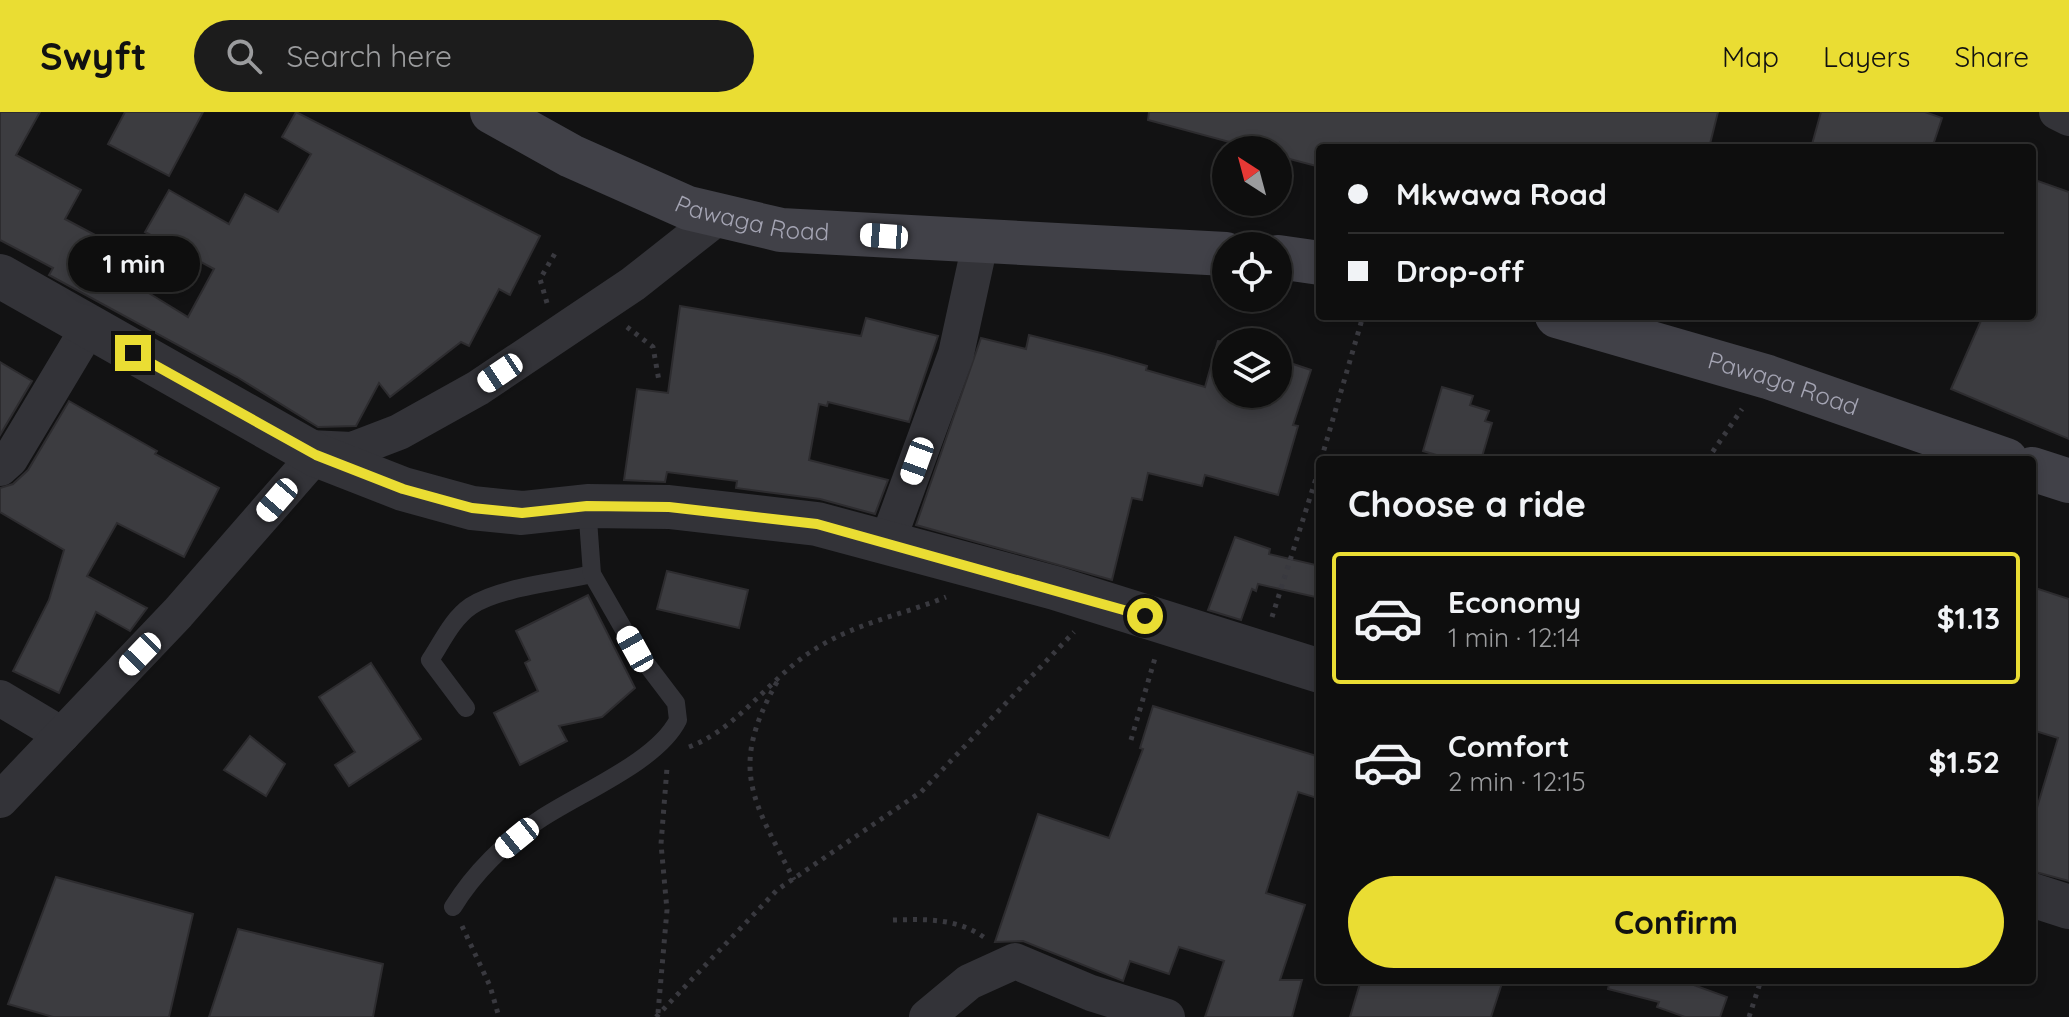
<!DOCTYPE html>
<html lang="en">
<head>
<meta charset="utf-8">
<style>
  :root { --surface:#0e0e0e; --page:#1c1c1c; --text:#f1f3f6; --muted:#9b9c9e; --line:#2e2e2e; --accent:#eadd33 }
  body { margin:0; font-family:Quicksand,sans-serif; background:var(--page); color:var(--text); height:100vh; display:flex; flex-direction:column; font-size:30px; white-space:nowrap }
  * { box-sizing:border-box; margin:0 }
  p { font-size:26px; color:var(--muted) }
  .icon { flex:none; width:44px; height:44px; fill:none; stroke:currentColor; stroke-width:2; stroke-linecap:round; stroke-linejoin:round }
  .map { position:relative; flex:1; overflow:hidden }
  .drawer { position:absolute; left:1316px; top:344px; width:720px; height:528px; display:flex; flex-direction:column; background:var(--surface); border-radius:8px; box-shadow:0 4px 12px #0003,0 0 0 2px var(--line) }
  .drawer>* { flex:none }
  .top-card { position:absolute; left:1316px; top:32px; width:720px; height:176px; border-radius:8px; box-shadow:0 4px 12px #0003,0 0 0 2px var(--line); display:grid; align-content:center; height:176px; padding:0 32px; background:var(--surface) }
  .needle { width:52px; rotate:324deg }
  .buttons { position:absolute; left:1212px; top:24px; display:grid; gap:16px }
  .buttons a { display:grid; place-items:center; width:80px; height:80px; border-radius:50%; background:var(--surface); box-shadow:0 4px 12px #0003,0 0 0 2px var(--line); font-size:40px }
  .end { position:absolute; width:36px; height:36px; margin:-18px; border:10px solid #eadd33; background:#111; box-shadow:0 0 0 4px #111 }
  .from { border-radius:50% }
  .bubble { position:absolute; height:56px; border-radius:28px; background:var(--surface); box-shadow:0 4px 12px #0003,0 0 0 2px var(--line); font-size:26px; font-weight:700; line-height:56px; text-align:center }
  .car { position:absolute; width:24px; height:48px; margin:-24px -12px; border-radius:10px; box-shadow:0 0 6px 2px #0007; background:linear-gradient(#fff 24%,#345 0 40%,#fff 0 76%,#345 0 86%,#fff 0) }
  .top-card b { display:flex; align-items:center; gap:28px; height:76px; font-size:30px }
  .top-card b+b { border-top:2px solid var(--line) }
  .top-card i { width:20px; height:20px; background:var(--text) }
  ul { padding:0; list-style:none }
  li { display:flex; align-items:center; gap:24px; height:132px; margin:0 16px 12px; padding:0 16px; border:4px solid transparent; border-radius:8px }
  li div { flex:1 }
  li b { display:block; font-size:30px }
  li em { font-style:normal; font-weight:700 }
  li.active { border-color:var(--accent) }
  li>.icon { width:72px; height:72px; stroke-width:1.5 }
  h2 { padding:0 32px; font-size:36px; line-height:96px }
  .primary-button { display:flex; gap:16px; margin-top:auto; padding:16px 32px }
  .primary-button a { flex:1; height:92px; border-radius:48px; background:var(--accent); color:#111; font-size:32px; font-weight:700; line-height:92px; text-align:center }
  header { display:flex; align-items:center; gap:48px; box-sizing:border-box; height:112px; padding:0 40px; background:var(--accent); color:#111 }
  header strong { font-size:38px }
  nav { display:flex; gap:44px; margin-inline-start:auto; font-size:28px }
  .search { width:560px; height:72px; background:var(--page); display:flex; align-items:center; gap:20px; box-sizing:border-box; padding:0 28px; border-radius:44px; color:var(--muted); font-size:30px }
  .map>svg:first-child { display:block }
</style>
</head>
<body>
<header>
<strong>Swyft</strong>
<div class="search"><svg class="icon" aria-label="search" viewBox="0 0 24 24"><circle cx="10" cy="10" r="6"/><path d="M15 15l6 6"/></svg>Search here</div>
<nav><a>Map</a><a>Layers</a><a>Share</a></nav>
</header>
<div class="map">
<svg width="2069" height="905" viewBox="0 0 2069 905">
  <rect width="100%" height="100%" fill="#121213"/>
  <g fill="#3c3c40" stroke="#2d2c2f" stroke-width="2">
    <path d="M 0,0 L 40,0 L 16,43 L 81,78 L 65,107 L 127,140 L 116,161 L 188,205 L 214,157 L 145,120 L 169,78 L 229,112 L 245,82 L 278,100 L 311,42 L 282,25 L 296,0 L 540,124 L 510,183 L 499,177 L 469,234 L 461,230 L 390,285 L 379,271 L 356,314 L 318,315 L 237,265 L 49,163 L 53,156 L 0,128 Z"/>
    <path d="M 125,0 L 203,0 L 169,64 L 108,32 Z"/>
    <path d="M 1149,0 L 1718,0 L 1709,36 L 1422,36 L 1400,31 L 1399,36 L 1320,36 L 1320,55 L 1278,44 L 1278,38 L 1259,38 L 1148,8 Z"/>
    <path d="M 1821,0 L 1925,0 L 1942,6 L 1932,36 L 1811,36 Z"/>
    <path d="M 2032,67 L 2069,80 L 2069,327 L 1951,277 L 1983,204 L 2032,204 Z"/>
    <path d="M 680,194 L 861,224 L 866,206 L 938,224 L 909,310 L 828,290 L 827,294 L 819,292 L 809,348 L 888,368 L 875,402 L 820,387 L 736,376 L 737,369 L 667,360 L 665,370 L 624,368 L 637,277 L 668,281 Z"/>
    <path d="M 1029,223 L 1105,242 L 1147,254 L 1146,258 L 1205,275 L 1218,229 L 1226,230 L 1226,282 L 1278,282 L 1278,247 L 1311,258 L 1293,313 L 1298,314 L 1278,383 L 1205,363 L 1202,374 L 1148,361 L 1142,388 L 1132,386 L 1112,468 L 916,413 L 981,226 L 1026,237 Z"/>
    <path d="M 0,250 L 32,269 L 0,323 Z"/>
    <path d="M 1442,275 L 1473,284 L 1470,293 L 1489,299 L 1485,309 L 1492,311 L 1481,348 L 1453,348 L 1423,339 Z"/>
    <path d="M 69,289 L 157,339 L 155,342 L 219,376 L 184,445 L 117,411 L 87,464 L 147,496 L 130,519 L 96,500 L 59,581 L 13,559 L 49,488 L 64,438 L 0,400 L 0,376 L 13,372 L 28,358 Z"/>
    <path d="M 1235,425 L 1270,437 L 1269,442 L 1320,454 L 1320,486 L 1258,472 L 1256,479 L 1252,477 L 1241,508 L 1208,498 Z"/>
    <path d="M 667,459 L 748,478 L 739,516 L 657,497 Z"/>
    <path d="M 2032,475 L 2069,487 L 2069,769 L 2032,759 L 2032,712 L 2058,626 L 2032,618 Z"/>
    <path d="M 588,483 L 635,576 L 602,605 L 559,614 L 567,629 L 520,653 L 494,601 L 538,579 L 525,551 L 530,548 L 516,519 Z"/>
    <path d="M 371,551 L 421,627 L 349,674 L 335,653 L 355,640 L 319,585 Z"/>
    <path d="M 1153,594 L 1320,645 L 1320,687 L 1298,680 L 1266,781 L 1305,793 L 1280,868 L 1302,868 L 1292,905 L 1205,905 L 1224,849 L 1179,835 L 1169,862 L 1130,849 L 1123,869 L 1023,829 L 995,830 L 1038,702 L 1109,726 L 1143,637 L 1140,636 Z"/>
    <path d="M 250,624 L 285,652 L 266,684 L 224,658 Z"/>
    <path d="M 56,765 L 193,802 L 169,905 L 53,905 L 8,892 Z"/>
    <path d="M 238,817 L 383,852 L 373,905 L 209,905 Z"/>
    <path d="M 1361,868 L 1503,868 L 1491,905 L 1350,905 Z"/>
    <path d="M 1610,868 L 1680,868 L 1727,885 L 1720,905 L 1685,905 L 1657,895 L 1659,890 L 1608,877 Z"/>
  </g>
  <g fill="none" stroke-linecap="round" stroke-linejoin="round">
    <g stroke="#39393f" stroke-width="5" stroke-dasharray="4 6" stroke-linecap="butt">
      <path d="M 547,191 L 540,167 L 557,138"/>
      <path d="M 627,215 L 653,235 L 659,269"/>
      <path d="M 1321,348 L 1363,204"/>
      <path d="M 1707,348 L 1742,297"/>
      <path d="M 1272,505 L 1320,354"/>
      <path d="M 777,570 C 728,657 753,688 794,768"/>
      <path d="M 1131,628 L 1155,546"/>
      <path d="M 689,635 C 739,616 770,565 815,537 C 856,511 902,503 946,485"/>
      <path d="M 893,808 C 925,807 958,806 985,826"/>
      <path d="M 462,814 L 490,874 L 499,905"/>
      <path d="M 658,901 L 667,798 L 661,732 L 667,656"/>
      <path d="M 656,905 L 777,778 L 921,680 L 1074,520"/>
      <path d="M 1749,905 L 1761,868"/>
    </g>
    <g stroke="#333338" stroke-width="18">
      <path d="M 466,596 L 430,548 C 442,530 452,507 471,494 C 500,475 559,470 592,462"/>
      <path d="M 453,795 C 474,761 505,730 539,708 C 579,681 657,650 678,608 L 676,591 L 635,537 L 592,462 L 587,394"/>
    </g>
    <g stroke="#333338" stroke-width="36">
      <path d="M 2057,0 L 2069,6"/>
      <path d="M 309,336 L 352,338 L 399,320 L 478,276 L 633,172 L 718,105"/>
      <path d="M 0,356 L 10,347 L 89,215"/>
      <path d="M 887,431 L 956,242 L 981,127"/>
      <path d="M 0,586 L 62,623"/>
      <path d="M 0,688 L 178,501 L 316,343"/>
      <path d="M 927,905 L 969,870 L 1015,849 L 1091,881 L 1167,905"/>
    </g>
    <g stroke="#333338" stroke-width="44">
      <path d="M 0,164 L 316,343 L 403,377 L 472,396 L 522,401 L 587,394 L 669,395 L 817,412 L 1055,476 L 1320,559"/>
      <path d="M 2032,783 L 2069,795"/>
    </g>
    <g stroke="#414148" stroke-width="44">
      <path id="s1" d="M 492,0 L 571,44 L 688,96 L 781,118 L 1226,142"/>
      <path d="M 1278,145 L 1320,151"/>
      <path id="s2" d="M 1557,204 L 1768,265 L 2006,348"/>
      <path d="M 2032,357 L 2069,369"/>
    </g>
  </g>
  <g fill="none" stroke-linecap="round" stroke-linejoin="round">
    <path stroke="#eadd33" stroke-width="10" d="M 133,241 L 316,343 L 403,377 L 472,396 L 522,401 L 587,394 L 669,395 L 817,412 L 1145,504"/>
  </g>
  <g text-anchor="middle" stroke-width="7" stroke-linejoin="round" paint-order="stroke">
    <g font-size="24" fill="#a4a4b3" stroke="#0d0d0e">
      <text dy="8" stroke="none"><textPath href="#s1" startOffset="284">Pawaga Road</textPath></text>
      <text dy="8" stroke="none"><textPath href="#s2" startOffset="236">Pawaga Road</textPath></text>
    </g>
  </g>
</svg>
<div class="buttons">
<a><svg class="needle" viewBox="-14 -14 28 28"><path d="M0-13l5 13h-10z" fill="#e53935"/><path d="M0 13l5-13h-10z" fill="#9b9c9e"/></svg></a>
<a><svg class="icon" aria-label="locate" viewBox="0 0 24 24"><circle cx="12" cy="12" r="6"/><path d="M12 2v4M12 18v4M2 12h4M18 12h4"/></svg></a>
<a><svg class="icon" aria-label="layers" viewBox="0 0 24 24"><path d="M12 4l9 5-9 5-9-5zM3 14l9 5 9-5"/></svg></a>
</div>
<i class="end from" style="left:1145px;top:504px"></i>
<i class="end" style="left:133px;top:241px"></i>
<div class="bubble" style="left:68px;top:124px;width:132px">1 min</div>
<i class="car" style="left:884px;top:124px;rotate:274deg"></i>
<i class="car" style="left:500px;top:261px;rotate:236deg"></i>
<i class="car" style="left:917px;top:349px;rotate:200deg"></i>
<i class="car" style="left:277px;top:388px;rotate:221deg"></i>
<i class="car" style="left:635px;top:537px;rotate:331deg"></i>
<i class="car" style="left:140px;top:542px;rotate:224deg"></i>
<i class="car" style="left:517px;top:726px;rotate:231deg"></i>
<div class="top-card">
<b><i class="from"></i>Mkwawa Road</b>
<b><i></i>Drop-off</b>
</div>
<section class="drawer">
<h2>Choose a ride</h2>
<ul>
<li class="active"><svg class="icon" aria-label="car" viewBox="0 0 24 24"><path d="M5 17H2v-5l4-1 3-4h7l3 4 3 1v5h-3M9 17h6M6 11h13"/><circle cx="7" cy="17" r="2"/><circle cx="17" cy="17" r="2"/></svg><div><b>Economy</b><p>1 min · 12:14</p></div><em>$1.13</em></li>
<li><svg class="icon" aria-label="car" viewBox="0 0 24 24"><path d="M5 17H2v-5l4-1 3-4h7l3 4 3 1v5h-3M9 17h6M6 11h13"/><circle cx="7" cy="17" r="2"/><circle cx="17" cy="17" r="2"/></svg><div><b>Comfort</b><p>2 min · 12:15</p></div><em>$1.52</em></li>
</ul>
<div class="primary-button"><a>Confirm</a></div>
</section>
</div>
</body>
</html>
